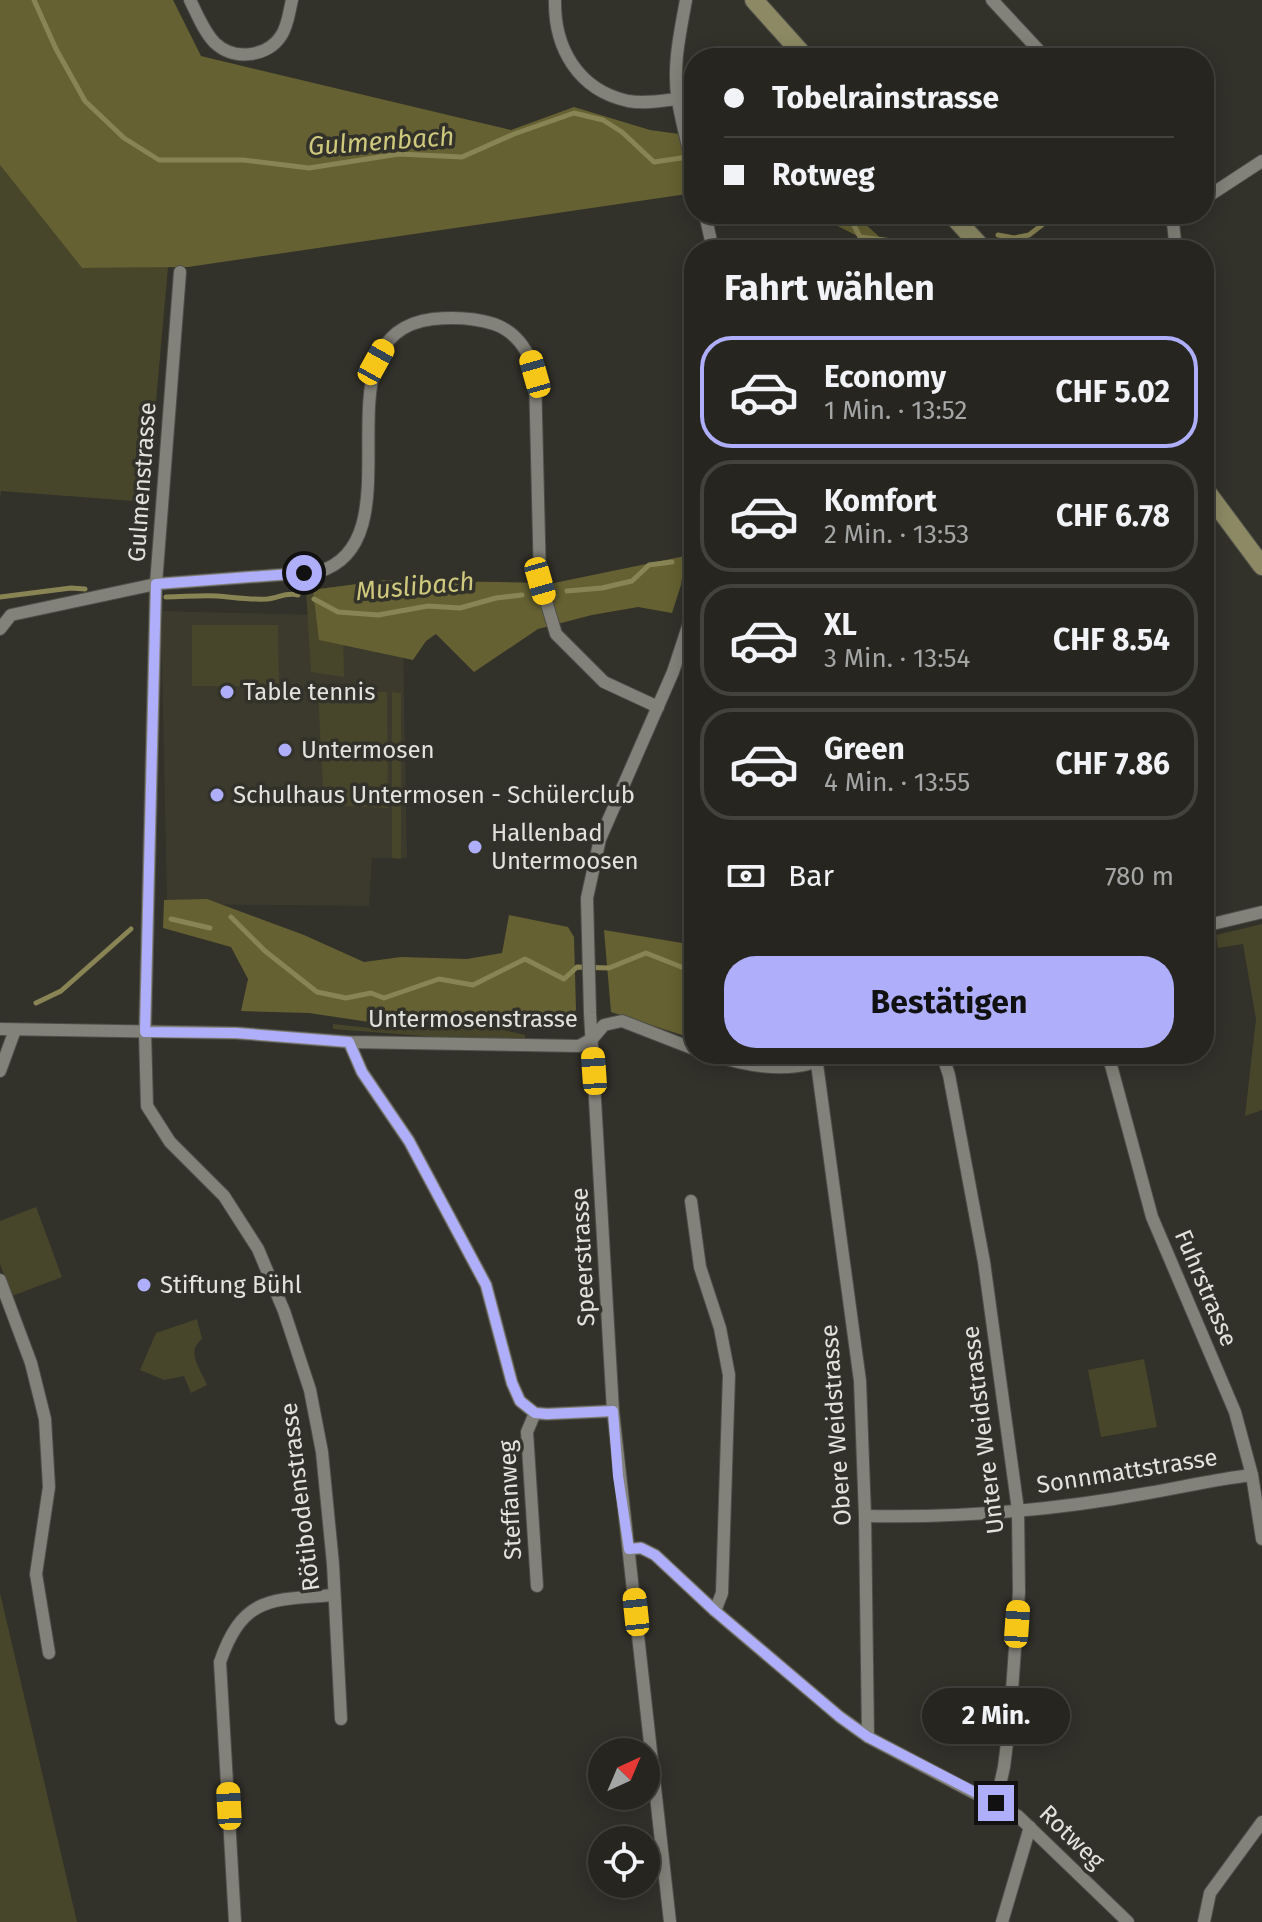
<!DOCTYPE html>
<html lang="de">
<head>
<meta charset="utf-8">
<style>
  :root { --surface:#262520; --page:#32312d; --text:#f1f3f6; --muted:#a4a5a5; --line:#42423e; --accent:#afaefa }
  body { margin:0; font-family:"Fira Sans",sans-serif; background:var(--page); color:var(--text); height:100vh; display:flex; flex-direction:column; font-size:30px; white-space:nowrap }
  * { box-sizing:border-box; margin:0 }
  p { font-size:26px; color:var(--muted) }
  .icon { flex:none; width:44px; height:44px; fill:none; stroke:currentColor; stroke-width:2; stroke-linecap:round; stroke-linejoin:round }
  .map { position:relative; flex:1; overflow:hidden }
  .drawer { position:absolute; left:684px; top:240px; width:530px; height:824px; display:flex; flex-direction:column; background:var(--surface); border-radius:32px; box-shadow:0 4px 20px #0003,0 0 0 2px var(--line) }
  .drawer>* { flex:none }
  .guide { position:absolute; left:684px; top:48px; width:530px; height:176px; border-radius:32px; box-shadow:0 4px 20px #0003,0 0 0 2px var(--line); display:grid; align-content:center; height:176px; padding:0 40px; background:var(--surface) }
  .needle { width:52px; rotate:44deg }
  .tools { position:absolute; left:588px; top:1738px; display:grid; gap:16px }
  .tools a { display:grid; place-items:center; width:72px; height:72px; border-radius:50%; background:var(--surface); box-shadow:0 4px 20px #0003,0 0 0 2px var(--line); font-size:40px }
  .end { position:absolute; width:36px; height:36px; margin:-18px; border:10px solid #afaefa; background:#111; box-shadow:0 0 0 4px #111 }
  .from { border-radius:50% }
  .bubble { position:absolute; height:56px; border-radius:28px; background:var(--surface); box-shadow:0 4px 20px #0003,0 0 0 2px var(--line); font-size:26px; font-weight:700; line-height:56px; text-align:center }
  .car { position:absolute; width:24px; height:48px; margin:-24px -12px; border-radius:10px; box-shadow:0 0 6px 2px #0007; background:linear-gradient(#f5c518 24%,#345 0 40%,#f5c518 0 76%,#345 0 86%,#f5c518 0) }
  .guide b { display:flex; align-items:center; gap:28px; height:76px; font-size:30px }
  .guide b+b { border-top:2px solid var(--line) }
  .guide i { width:20px; height:20px; background:var(--text) }
  ul { padding:0; list-style:none }
  li { display:flex; align-items:center; gap:24px; height:112px; margin:0 16px 12px; padding:0 24px; border:4px solid var(--line); border-radius:32px }
  li div { flex:1 }
  li b { display:block; font-size:30px }
  li em { font-style:normal; font-weight:700 }
  li.active { border-color:var(--accent) }
  li>.icon { width:72px; height:72px; stroke-width:1.5 }
  h2 { padding:0 40px; font-size:36px; line-height:96px }
  .pay { display:flex; align-items:center; gap:20px; height:88px; padding:0 40px; font-size:30px }
  .pay p { margin-inline-start:auto }
  .cta { display:flex; gap:16px; margin-top:auto; padding:16px 40px }
  .cta a { flex:1; height:92px; border-radius:32px; background:var(--accent); color:#111; font-size:32px; font-weight:700; line-height:92px; text-align:center }
  .map>svg:first-child { display:block }
</style>
</head>
<body>
<div class="map">
<svg width="1262" height="1922" viewBox="0 0 1262 1922">
  <rect width="100%" height="100%" fill="#32312a"/>
  <path fill="#3b3a2d" d="M 161,611 L 320,615 L 403,642 L 407,858 L 372,858 L 369,906 L 167,904 Z"/>
  <g fill="#48462a">
    <path d="M 0,165 L 82,268 L 168,267 L 147,502 L 1,491 L 0,498 Z"/>
    <path d="M 342,586 L 344,677 L 311,672 L 306,590 Z"/>
    <path d="M 192,625 L 278,625 L 279,686 L 192,686 Z"/>
    <path d="M 318,692 L 387,692 L 388,808 L 324,805 Z"/>
    <path d="M 392,692 L 401,693 L 401,859 L 392,858 Z"/>
    <path d="M 1262,924 L 1262,1110 L 1245,1116 L 1256,1019 L 1243,944 L 1218,948 L 1216,935 Z"/>
    <path d="M 333,1024 L 389,1030 L 495,1028 L 525,1035 L 525,1039 L 436,1037 L 333,1029 Z"/>
    <path d="M 36,1207 L 62,1277 L 12,1296 L 0,1264 L 0,1221 Z"/>
    <path d="M 197,1319 L 202,1339 C 185,1352 201,1369 207,1385 L 191,1393 L 184,1376 L 164,1380 L 140,1370 L 156,1333 Z"/>
    <path d="M 1144,1359 L 1157,1427 L 1101,1437 L 1088,1370 Z"/>
    <path d="M 0,1593 L 77,1922 L 0,1922 Z"/>
  </g>
  <g fill="#656132">
    <path d="M 0,0 L 173,0 L 201,56 L 511,130 L 574,107 L 650,130 L 694,136 L 694,193 L 188,267 L 82,268 L 0,165 Z"/>
    <path d="M 814,214 L 854,214 L 894,250 L 885,250 Z"/>
    <path d="M 685,556 L 681,585 L 672,613 L 638,607 L 592,615 L 538,629 L 474,672 L 436,634 L 426,641 L 413,660 L 319,640 L 313,590 L 385,580 L 554,583 Z"/>
    <path d="M 207,899 L 304,935 L 364,962 L 401,957 L 467,959 L 502,953 L 509,915 L 568,927 L 574,937 L 576,1010 L 567,1021 L 474,1019 L 389,1025 L 309,1013 L 241,1011 L 248,979 L 231,947 L 163,928 L 164,900 Z"/>
    <path d="M 604,930 L 694,945 L 694,1039 L 611,1012 Z"/>
  </g>
  <g fill="none" stroke-linecap="round" stroke-linejoin="round">
    <g stroke="#888454" stroke-width="5">
      <path d="M 34,0 L 56,49 L 85,101 L 124,138 L 159,160 L 243,160 L 309,168 L 399,154 L 462,157 L 514,134 L 574,113 L 603,120 L 622,132 L 654,162 L 688,157"/>
      <path d="M 848,214 L 860,237 L 917,244 L 950,242"/>
      <path d="M 998,235 L 1014,238 L 1029,235 L 1047,221 L 1083,214"/>
      <path d="M 567,591 L 602,588 L 632,581 L 649,565 L 672,562"/>
      <path d="M 0,597 L 71,588 L 85,589"/>
      <path d="M 166,597 C 183,597 200,595 217,596 C 233,597 250,600 267,599 C 278,598 286,592 298,595"/>
      <path d="M 314,599 L 338,612 L 378,615 L 428,606 L 460,608 L 496,598 L 522,595"/>
      <path d="M 231,917 L 265,951 L 317,992 L 346,998 L 371,993 L 384,998 L 439,979 L 473,985 L 525,959 L 564,979 L 577,967 L 609,968 L 646,953 L 694,972"/>
      <path d="M 171,919 L 210,928"/>
      <path d="M 36,1003 L 61,991 L 131,929"/>
    </g>
    <defs>
      <g id="minor">
        <path d="M 190,0 C 197,14 204,32 215,43 C 234,61 267,57 281,36 C 288,26 289,12 292,0"/>
        <path d="M 555,0 C 554,48 578,90 628,101 C 644,104 661,101 677,99"/>
        <path d="M 686,0 C 680,33 672,68 678,101 C 682,124 688,147 694,170"/>
        <path d="M 992,0 L 1046,58"/>
        <path d="M 1204,199 L 1262,161"/>
        <path d="M 705,214 L 713,250"/>
        <path d="M 1172,214 L 1176,250"/>
        <path d="M 180,272 L 156,584 L 145,1032 L 147,1106 L 170,1142 L 224,1196 L 258,1249 L 284,1311 L 310,1390 L 322,1452 L 333,1564 L 341,1719"/>
        <path d="M 0,629 L 11,615 L 156,584 L 318,572 C 424,541 308,334 433,319 C 452,317 475,318 494,324 C 517,332 529,351 535,374 L 540,581 L 556,634 L 604,682 L 658,707"/>
        <path d="M 1204,926 L 1262,912"/>
        <path d="M 0,1029 L 236,1033 L 349,1042 L 579,1046 L 592,1039 L 604,1025 L 622,1021 L 694,1049"/>
        <path d="M 349,1042 L 362,1072 L 409,1141 L 486,1285 L 512,1383 L 520,1401 L 535,1413 L 547,1414 L 613,1411"/>
        <path d="M 710,1054 C 749,1067 797,1076 833,1054"/>
        <path d="M 942,1054 L 949,1075 L 984,1262 L 1018,1510 L 1019,1592 L 1010,1719 L 1004,1767 L 996,1803"/>
        <path d="M 1108,1054 L 1152,1217 L 1235,1412 L 1252,1475 L 1262,1539"/>
        <path d="M 817,1064 L 860,1381 L 865,1516 L 868,1737"/>
        <path d="M 0,1071 L 15,1030"/>
        <path d="M 691,1201 L 700,1267 L 720,1328 L 729,1375 L 722,1593 L 715,1611"/>
        <path d="M 0,1280 L 31,1363 L 45,1419 L 49,1487 L 36,1574 L 49,1653"/>
        <path d="M 535,1413 L 527,1432 L 537,1586"/>
        <path d="M 865,1516 C 959,1518 1056,1510 1148,1493 C 1183,1487 1217,1479 1252,1475"/>
        <path d="M 629,1549 L 641,1548 L 655,1555 L 715,1611 L 840,1717 L 868,1737 L 1018,1816 L 1128,1922"/>
        <path d="M 235,1922 L 220,1662 C 243,1595 272,1600 334,1595"/>
        <path d="M 670,1922 L 613,1411 L 590,1013 L 587,898 L 600,839 L 673,672 L 694,608"/>
        <path d="M 1002,1922 L 1030,1827"/>
        <path d="M 1204,1922 L 1210,1893 L 1262,1822"/>
      </g>
      <g id="secondary">
        <path d="M 754,0 L 806,58"/>
        <path d="M 951,214 L 984,250"/>
        <path d="M 1204,488 L 1262,566"/>
      </g>
    </defs>
    <use href="#minor" stroke="#4e4e48" stroke-width="14"/>
    <use href="#secondary" stroke="#4e4e48" stroke-width="20"/>
    <use href="#minor" stroke="#83827a" stroke-width="12"/>
    <use href="#secondary" stroke="#8c8964" stroke-width="18"/>
  </g>
  <g fill="none" stroke-linecap="round" stroke-linejoin="round">
    <path stroke="#afaefa" stroke-width="10" d="M 304,573 L 156,584 L 145,1032 L 236,1033 L 349,1042 L 362,1072 L 409,1141 L 486,1285 L 512,1383 L 520,1401 L 535,1413 L 547,1414 L 613,1411 L 618,1476 L 629,1549 L 641,1548 L 655,1555 L 715,1611 L 840,1717 L 868,1737 L 996,1803"/>
  </g>
  <g fill="#afaefa" stroke="#32312a" stroke-width="3">
    <circle cx="227" cy="692" r="8"/>
    <circle cx="285" cy="750" r="8"/>
    <circle cx="217" cy="795" r="8"/>
    <circle cx="475" cy="847" r="8"/>
    <circle cx="144" cy="1285" r="8"/>
  </g>
  <g text-anchor="middle" stroke-width="7" stroke-linejoin="round" paint-order="stroke">
    <g font-size="24" fill="#e3e3de" stroke="#32312a">
      <text transform="translate(142 482) rotate(-86)" y="8">Gulmenstrasse</text>
      <text x="473" y="1027">Untermosenstrasse</text>
      <text transform="translate(583 1257) rotate(-93)" y="8">Speerstrasse</text>
      <text transform="translate(1206 1288) rotate(67)" y="8">Fuhrstrasse</text>
      <text transform="translate(836 1425) rotate(-94)" y="8">Obere Weidstrasse</text>
      <text transform="translate(983 1430) rotate(-97)" y="8">Untere Weidstrasse</text>
      <text transform="translate(1127 1471) rotate(-9)" y="8">Sonnmattstrasse</text>
      <text transform="translate(300 1497) rotate(-97)" y="8">Rötibodenstrasse</text>
      <text transform="translate(510 1500) rotate(-93)" y="8">Steffanweg</text>
      <text transform="translate(1072 1837) rotate(44)" y="8">Rotweg</text>
    </g>
    <g font-size="24" fill="#e3e3de" stroke="#32312a" text-anchor="start">
      <text x="243" y="700">Table tennis</text>
      <text x="301" y="758">Untermosen</text>
      <text x="233" y="803">Schulhaus Untermosen - Schülerclub</text>
      <text x="491" y="841">Hallenbad<tspan x="491" dy="28">Untermoosen</tspan></text>
      <text x="160" y="1293">Stiftung Bühl</text>
    </g>
    <g font-size="26" font-style="italic" fill="#cfc97d" stroke="#32312a">
      <text transform="translate(381 141) rotate(-4)" y="9">Gulmenbach</text>
      <text transform="translate(415 586) rotate(-5)" y="9">Muslibach</text>
    </g>
  </g>
</svg>
<div class="tools">
<a><svg class="needle" viewBox="-14 -14 28 28"><path d="M0-13l5 13h-10z" fill="#e53935"/><path d="M0 13l5-13h-10z" fill="#a4a5a5"/></svg></a>
<a><svg class="icon" aria-label="locate" viewBox="0 0 24 24"><circle cx="12" cy="12" r="6"/><path d="M12 2v4M12 18v4M2 12h4M18 12h4"/></svg></a>
</div>
<i class="end from" style="left:304px;top:573px"></i>
<i class="end" style="left:996px;top:1803px"></i>
<div class="bubble" style="left:922px;top:1688px;width:148px">2 Min.</div>
<i class="car" style="left:376px;top:362px;rotate:29deg"></i>
<i class="car" style="left:535px;top:374px;rotate:344deg"></i>
<i class="car" style="left:540px;top:581px;rotate:164deg"></i>
<i class="car" style="left:594px;top:1071px;rotate:356deg"></i>
<i class="car" style="left:636px;top:1612px;rotate:354deg"></i>
<i class="car" style="left:1017px;top:1624px;rotate:4deg"></i>
<i class="car" style="left:229px;top:1806px;rotate:357deg"></i>
<div class="guide">
<b><i class="from"></i>Tobelrainstrasse</b>
<b><i></i>Rotweg</b>
</div>
<section class="drawer">
<h2>Fahrt wählen</h2>
<ul>
<li class="active"><svg class="icon" aria-label="car" viewBox="0 0 24 24"><path d="M5 17H2v-5l4-1 3-4h7l3 4 3 1v5h-3M9 17h6M6 11h13"/><circle cx="7" cy="17" r="2"/><circle cx="17" cy="17" r="2"/></svg><div><b>Economy</b><p>1 Min. · 13:52</p></div><em>CHF 5.02</em></li>
<li><svg class="icon" aria-label="car" viewBox="0 0 24 24"><path d="M5 17H2v-5l4-1 3-4h7l3 4 3 1v5h-3M9 17h6M6 11h13"/><circle cx="7" cy="17" r="2"/><circle cx="17" cy="17" r="2"/></svg><div><b>Komfort</b><p>2 Min. · 13:53</p></div><em>CHF 6.78</em></li>
<li><svg class="icon" aria-label="car" viewBox="0 0 24 24"><path d="M5 17H2v-5l4-1 3-4h7l3 4 3 1v5h-3M9 17h6M6 11h13"/><circle cx="7" cy="17" r="2"/><circle cx="17" cy="17" r="2"/></svg><div><b>XL</b><p>3 Min. · 13:54</p></div><em>CHF 8.54</em></li>
<li><svg class="icon" aria-label="car" viewBox="0 0 24 24"><path d="M5 17H2v-5l4-1 3-4h7l3 4 3 1v5h-3M9 17h6M6 11h13"/><circle cx="7" cy="17" r="2"/><circle cx="17" cy="17" r="2"/></svg><div><b>Green</b><p>4 Min. · 13:55</p></div><em>CHF 7.86</em></li>
</ul>
<div class="pay"><svg class="icon" aria-label="cash" viewBox="0 0 24 24"><path d="M3 7h18v10H3z"/><circle cx="12" cy="12" r="2"/></svg>Bar<p>780 m</p></div>
<div class="cta"><a>Bestätigen</a></div>
</section>
</div>
</body>
</html>
